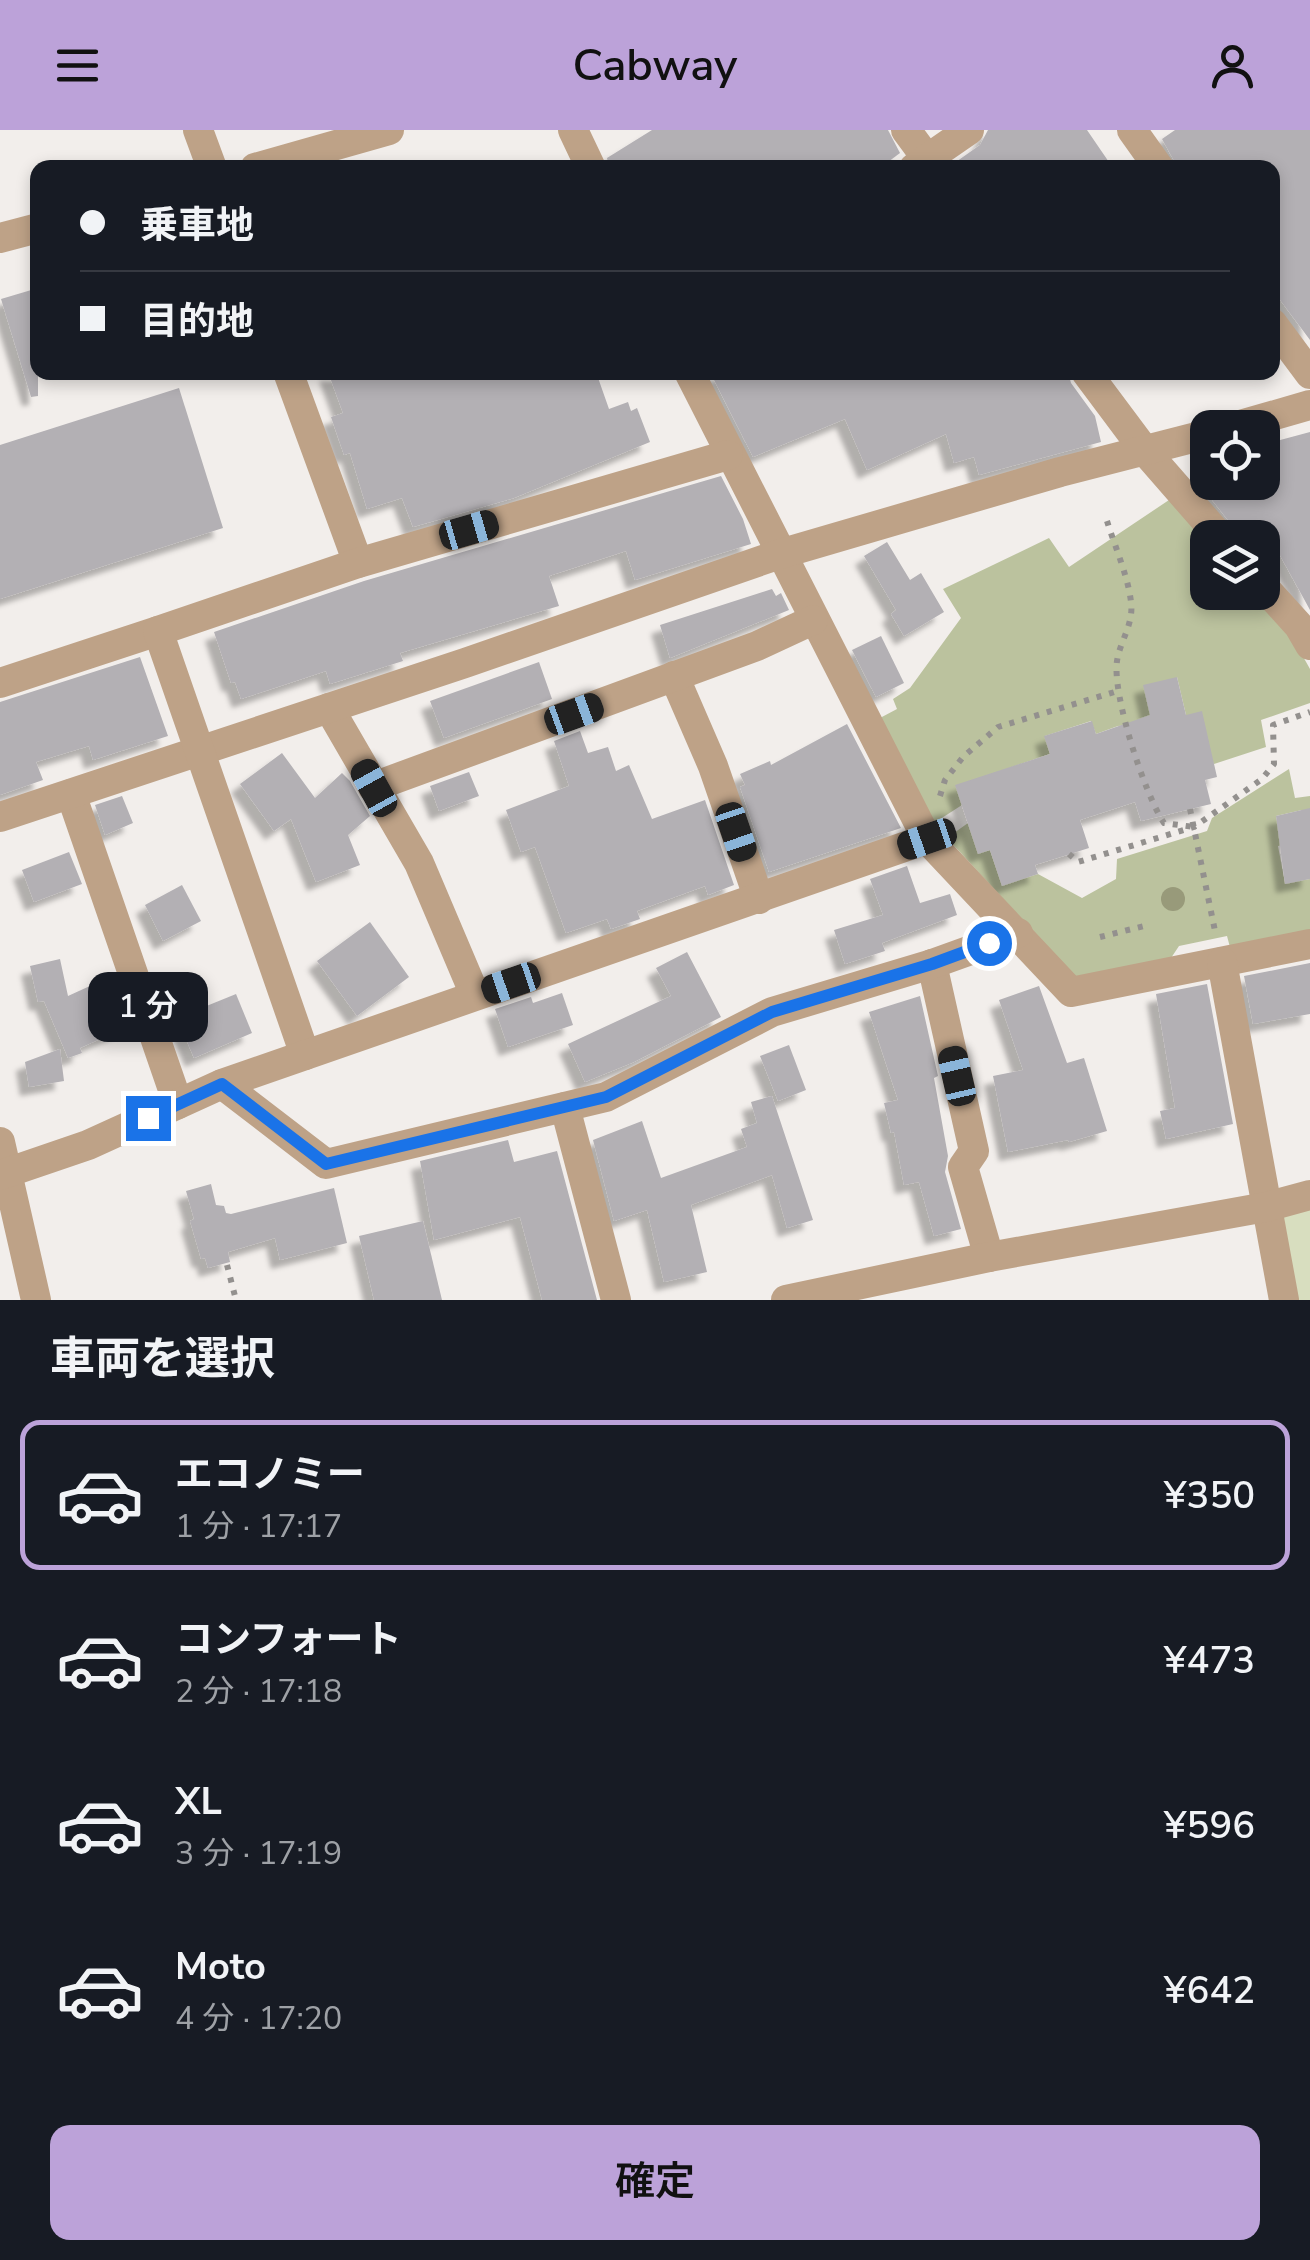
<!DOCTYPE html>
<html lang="ja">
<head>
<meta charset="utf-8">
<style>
  :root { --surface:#171b24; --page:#20242c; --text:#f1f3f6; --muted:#9ea1a6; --line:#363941; --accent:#bca2d9 }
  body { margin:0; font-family:"Nunito Sans","Noto Sans JP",sans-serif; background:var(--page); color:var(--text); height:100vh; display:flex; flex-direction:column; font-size:38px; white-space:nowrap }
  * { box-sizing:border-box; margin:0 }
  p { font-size:32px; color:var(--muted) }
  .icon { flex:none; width:55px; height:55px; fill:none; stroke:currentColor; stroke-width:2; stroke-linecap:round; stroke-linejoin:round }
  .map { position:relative; height:1170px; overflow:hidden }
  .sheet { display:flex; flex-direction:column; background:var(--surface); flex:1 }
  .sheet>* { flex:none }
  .top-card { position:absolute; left:30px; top:30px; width:1250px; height:220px; border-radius:20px; box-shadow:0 5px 15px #0003; display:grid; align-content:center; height:220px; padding:0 50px; background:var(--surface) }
  .buttons { position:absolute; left:1190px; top:280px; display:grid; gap:20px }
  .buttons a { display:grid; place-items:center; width:90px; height:90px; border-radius:20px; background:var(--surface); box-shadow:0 5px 15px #0003; font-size:50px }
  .end { position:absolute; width:45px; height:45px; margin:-22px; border:12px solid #1a73e8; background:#fff; box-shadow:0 0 0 5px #fff }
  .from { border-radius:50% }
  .bubble { position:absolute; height:70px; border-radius:20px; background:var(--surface); box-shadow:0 5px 15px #0003; font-size:32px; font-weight:600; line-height:70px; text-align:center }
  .car { position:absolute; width:30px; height:60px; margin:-30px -15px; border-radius:12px; box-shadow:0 0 8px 2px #0007; background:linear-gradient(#222 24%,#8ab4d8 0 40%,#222 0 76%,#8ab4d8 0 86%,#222 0) }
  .top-card b { display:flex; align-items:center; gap:35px; height:95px; font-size:38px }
  .top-card b+b { border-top:2px solid var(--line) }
  .top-card i { width:25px; height:25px; background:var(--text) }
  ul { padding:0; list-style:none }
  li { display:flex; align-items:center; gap:30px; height:150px; margin:0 20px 15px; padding:0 30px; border:5px solid transparent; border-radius:20px }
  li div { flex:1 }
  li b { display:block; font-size:38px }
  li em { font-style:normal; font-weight:600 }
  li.current { border-color:var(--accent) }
  li>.icon { width:90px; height:90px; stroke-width:1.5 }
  h2 { padding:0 50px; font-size:45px; line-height:120px }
  .button { display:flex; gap:20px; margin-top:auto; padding:20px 50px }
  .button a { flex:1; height:115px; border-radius:20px; background:var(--accent); color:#111; font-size:40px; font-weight:600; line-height:115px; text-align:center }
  header { display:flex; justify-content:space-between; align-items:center; height:130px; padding:0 50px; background:var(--accent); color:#111; font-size:45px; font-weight:600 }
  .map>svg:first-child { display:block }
</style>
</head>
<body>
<header><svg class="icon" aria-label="menu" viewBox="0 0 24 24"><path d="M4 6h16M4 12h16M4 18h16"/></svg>Cabway<svg class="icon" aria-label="person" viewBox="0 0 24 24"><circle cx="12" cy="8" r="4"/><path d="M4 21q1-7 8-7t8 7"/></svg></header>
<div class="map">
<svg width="1310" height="1170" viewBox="0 0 1310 1170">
  <defs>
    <filter id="shadow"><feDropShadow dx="-9" dy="9" stdDeviation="2.5" flood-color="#0004"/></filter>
  </defs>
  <rect width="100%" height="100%" fill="#f2eeeb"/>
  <path fill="#d8debf" d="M 1310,1079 L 1310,1170 L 1298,1170 L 1280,1087 Z"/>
  <g fill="#bbc29e">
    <path d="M 1172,368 L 1207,408 L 1208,462 L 1254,463 L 1291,505 L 1310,539 L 1310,573 L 1261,590 L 1266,617 L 1214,634 L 1186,585 L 1177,547 L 1152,593 L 1118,596 L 1096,604 L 1091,591 L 1045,606 L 1050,624 L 956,656 L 962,675 L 934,693 L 880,588 L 897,579 L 893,569 L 910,558 L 961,488 L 943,459 L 1049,408 L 1069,437 Z"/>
    <path d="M 1289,639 L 1295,668 L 1310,666 L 1310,686 L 1302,680 L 1276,686 L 1281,711 L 1309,710 L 1278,716 L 1285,753 L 1310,749 L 1310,805 L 1231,821 L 1227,806 L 1179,816 L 1167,834 L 1078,850 L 947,708 L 968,693 L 978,723 L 990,720 L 1002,755 L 1038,744 L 1082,768 L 1116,749 L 1117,729 L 1207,701 L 1212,688 Z"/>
  </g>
  <g fill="#b3b0b4" filter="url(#shadow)">
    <path d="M 652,0 L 888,0 L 900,23 L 880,38 L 609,38 L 607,28 Z"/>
    <path d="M 988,0 L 1087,0 L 1113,38 L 956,38 L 953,34 L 980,15 Z"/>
    <path d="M 1175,0 L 1310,0 L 1310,210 L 1272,159 L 1272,38 L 1178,38 L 1162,9 Z"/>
    <path d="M 38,158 L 38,266 L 31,267 L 1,169 Z"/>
    <path d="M 328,242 L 596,242 L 609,279 L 628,272 L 631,281 L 637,278 L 650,312 L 514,368 L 413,397 L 402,368 L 367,379 L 350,323 L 344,325 L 331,287 L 343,283 Z"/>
    <path d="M 710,242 L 1068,242 L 1071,253 L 1095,286 L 1101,312 L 979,345 L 974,327 L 954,333 L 946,304 L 867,340 L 845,289 L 753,327 Z"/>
    <path d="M 179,258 L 223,398 L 0,469 L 0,315 Z"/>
    <path d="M 1310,302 L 1310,480 L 1276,418 L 1262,429 L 1262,408 L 1242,408 L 1205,361 L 1232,352 L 1262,352 L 1262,315 Z"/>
    <path d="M 721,346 L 743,389 L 751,414 L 635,450 L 626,421 L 549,446 L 559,476 L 400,523 L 403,531 L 330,554 L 326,541 L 241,569 L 235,552 L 231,553 L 214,502 L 364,451 Z"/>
    <path d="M 887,412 L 910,450 L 921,443 L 944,482 L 904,506 L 891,484 L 896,480 L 864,426 Z"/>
    <path d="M 772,459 L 776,466 L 781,463 L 789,480 L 670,528 L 660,495 Z"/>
    <path d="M 881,506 L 904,553 L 876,567 L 852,520 Z"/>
    <path d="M 140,527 L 168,606 L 93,630 L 89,616 L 36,632 L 43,650 L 0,665 L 0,572 Z"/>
    <path d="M 539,532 L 552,569 L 444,608 L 430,571 Z"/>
    <path d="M 1177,547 L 1186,585 L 1202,581 L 1217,647 L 1205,650 L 1211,674 L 1141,691 L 1135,672 L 1080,690 L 1089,718 L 1035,735 L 1038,744 L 1002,756 L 990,720 L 978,724 L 955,655 L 1050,624 L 1044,606 L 1092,591 L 1096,604 L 1150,585 L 1143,555 Z"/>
    <path d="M 847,594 L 901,698 L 769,742 L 740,657 L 745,655 L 740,644 L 770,631 L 771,635 Z"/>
    <path d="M 580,601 L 588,623 L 608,617 L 616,641 L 629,635 L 652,689 L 705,670 L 734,755 L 708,765 L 705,756 L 637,781 L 640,789 L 611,799 L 607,789 L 566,803 L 535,717 L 521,722 L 506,680 L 569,656 L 554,611 Z"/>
    <path d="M 282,623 L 315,668 L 342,643 L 350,651 L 370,686 L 348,705 L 360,735 L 316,752 L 291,689 L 274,701 L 240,654 Z"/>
    <path d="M 469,642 L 479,666 L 439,681 L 430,656 Z"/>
    <path d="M 122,666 L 133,693 L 105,705 L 95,675 Z"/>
    <path d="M 1310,678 L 1310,749 L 1285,754 L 1276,686 Z"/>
    <path d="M 69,722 L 82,754 L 34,772 L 22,740 Z"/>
    <path d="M 907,736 L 920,773 L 950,764 L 957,785 L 882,813 L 885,821 L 845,834 L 834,800 L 883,785 L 870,749 Z"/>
    <path d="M 182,755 L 201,791 L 163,811 L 145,775 Z"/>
    <path d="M 370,792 L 409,847 L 357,886 L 317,831 Z"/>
    <path d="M 687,822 L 721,887 L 634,932 L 585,952 L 568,914 L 671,866 L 656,838 Z"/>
    <path d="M 60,829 L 68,866 L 114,845 L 131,895 L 80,918 L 82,923 L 68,928 L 44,871 L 38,872 L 30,836 Z"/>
    <path d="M 1310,833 L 1310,884 L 1253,894 L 1244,846 Z"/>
    <path d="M 1207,854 L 1233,994 L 1166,1009 L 1160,981 L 1175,978 L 1156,864 Z"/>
    <path d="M 1039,856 L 1067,933 L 1084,928 L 1107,1001 L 1069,1012 L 1068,1010 L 1008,1022 L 993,946 L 1023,940 L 999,870 Z"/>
    <path d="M 562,863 L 573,895 L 508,917 L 495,879 L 531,867 L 533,873 Z"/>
    <path d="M 236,864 L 252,903 L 194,928 L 177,888 Z"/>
    <path d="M 920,866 L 938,946 L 934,948 L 948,1026 L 945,1042 L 961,1099 L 934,1106 L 919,1052 L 904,1055 L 894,1002 L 891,1003 L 884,973 L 898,970 L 869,882 Z"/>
    <path d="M 789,915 L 806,960 L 778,971 L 760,926 Z"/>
    <path d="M 60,919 L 64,951 L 29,957 L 25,932 Z"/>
    <path d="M 772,966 L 813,1090 L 787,1098 L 772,1045 L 691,1075 L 707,1142 L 664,1152 L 647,1080 L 614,1091 L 593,1010 L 642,991 L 661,1048 L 747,1017 L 741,999 L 757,993 L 751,972 Z"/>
    <path d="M 508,1010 L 514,1032 L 557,1021 L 597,1170 L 542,1170 L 520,1087 L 434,1110 L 420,1031 Z"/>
    <path d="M 211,1054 L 216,1075 L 224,1076 L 226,1083 L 231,1084 L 334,1058 L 347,1113 L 280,1130 L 275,1108 L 228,1122 L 230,1132 L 208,1138 L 205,1128 L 201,1129 L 190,1091 L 194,1089 L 186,1061 Z"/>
    <path d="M 423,1091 L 442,1170 L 374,1170 L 359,1106 Z"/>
  </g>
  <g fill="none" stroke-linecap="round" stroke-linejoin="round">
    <g stroke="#93908e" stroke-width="6" stroke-dasharray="5 8" stroke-linecap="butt">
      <path d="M 1107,391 C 1115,417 1128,446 1131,472 C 1134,494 1120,511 1117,531 C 1112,565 1145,665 1164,693 L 1194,697"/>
      <path d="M 940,666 L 945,650 L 963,627 L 998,597 L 1118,561"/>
      <path d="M 1190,679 L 1215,801"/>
      <path d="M 1069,724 L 1078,732 L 1194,697 L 1224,676 L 1262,649 L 1274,634 L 1273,595 L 1310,582"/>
      <path d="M 1100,807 L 1144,796"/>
      <path d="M 227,1135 L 236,1170"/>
    </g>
    <g stroke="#bea287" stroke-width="30">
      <path d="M 198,0 L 212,38"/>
      <path d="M 573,0 L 591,38"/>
      <path d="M 906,0 L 934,38"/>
      <path d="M 1132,0 L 1159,38"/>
      <path d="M 255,38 L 389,0"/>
      <path d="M 914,38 L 969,0"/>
      <path d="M 0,108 L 38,98"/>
      <path d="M 1272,193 L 1310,244"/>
      <path d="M 288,242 L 358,433"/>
      <path d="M 689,242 L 927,709 L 1071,862 L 1310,814"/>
      <path d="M 1086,242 L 1145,321 L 1221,408"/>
      <path d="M 1230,298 L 1310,275"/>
      <path d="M 1262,455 L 1299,496 L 1310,515"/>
      <path d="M 674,546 L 713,636 L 759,769"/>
      <path d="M 0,553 L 158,501"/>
      <path d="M 329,578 L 419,733 L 475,865"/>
      <path d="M 373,657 L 757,516 L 813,490"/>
      <path d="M 71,664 L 178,974"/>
      <path d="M 0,687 L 465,533 L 780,424 L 1060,342 L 1208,304"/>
      <path d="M 1222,832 L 1284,1170"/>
      <path d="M 932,834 L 974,1021 L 963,1037 L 989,1127"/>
      <path d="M 305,925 L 158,501 L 358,433 L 728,325"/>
      <path d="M 222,954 L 326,1034 L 606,967 L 772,882 L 932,834 L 1018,803"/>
      <path d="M 565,977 L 616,1170"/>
      <path d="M 0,1012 L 36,1170"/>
      <path d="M 0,1045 L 88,1015 L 222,954 L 927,709"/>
      <path d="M 786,1170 L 989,1127 L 1266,1077 L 1310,1065"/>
    </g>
  </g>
  <circle fill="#989a7a" cx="1173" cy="769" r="12"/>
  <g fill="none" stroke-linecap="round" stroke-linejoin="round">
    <path stroke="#1a73e8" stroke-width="12" d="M 148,988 L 222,954 L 326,1034 L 606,967 L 772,882 L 932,834 L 989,813"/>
  </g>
</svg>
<div class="buttons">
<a><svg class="icon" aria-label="locate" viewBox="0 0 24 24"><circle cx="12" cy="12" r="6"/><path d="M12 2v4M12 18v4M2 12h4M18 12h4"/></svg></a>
<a><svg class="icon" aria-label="layers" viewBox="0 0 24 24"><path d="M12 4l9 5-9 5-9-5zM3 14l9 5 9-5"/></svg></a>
</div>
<i class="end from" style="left:989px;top:813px"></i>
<i class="end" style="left:148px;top:988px"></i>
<div class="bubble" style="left:88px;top:842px;width:120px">1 分</div>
<i class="car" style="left:469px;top:400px;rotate:74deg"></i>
<i class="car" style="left:574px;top:584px;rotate:70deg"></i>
<i class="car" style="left:374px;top:658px;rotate:331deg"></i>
<i class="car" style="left:736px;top:702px;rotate:161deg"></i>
<i class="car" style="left:927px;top:709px;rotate:251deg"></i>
<i class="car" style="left:511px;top:853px;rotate:251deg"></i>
<i class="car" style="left:957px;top:946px;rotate:347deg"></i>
<div class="top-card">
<b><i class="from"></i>乗車地</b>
<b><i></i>目的地</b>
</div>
</div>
<section class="sheet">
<h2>車両を選択</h2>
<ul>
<li class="current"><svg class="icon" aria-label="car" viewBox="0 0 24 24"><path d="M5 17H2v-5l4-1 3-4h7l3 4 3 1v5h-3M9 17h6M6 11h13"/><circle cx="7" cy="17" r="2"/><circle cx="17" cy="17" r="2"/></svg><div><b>エコノミー</b><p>1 分 · 17:17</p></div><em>¥350</em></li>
<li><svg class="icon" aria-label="car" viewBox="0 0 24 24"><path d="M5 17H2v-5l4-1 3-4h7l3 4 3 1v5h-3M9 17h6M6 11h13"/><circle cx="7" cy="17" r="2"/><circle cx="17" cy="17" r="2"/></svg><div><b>コンフォート</b><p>2 分 · 17:18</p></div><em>¥473</em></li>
<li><svg class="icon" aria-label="car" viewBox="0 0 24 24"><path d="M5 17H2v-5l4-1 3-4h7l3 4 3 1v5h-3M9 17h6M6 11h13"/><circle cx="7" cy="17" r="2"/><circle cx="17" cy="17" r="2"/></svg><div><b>XL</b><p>3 分 · 17:19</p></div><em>¥596</em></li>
<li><svg class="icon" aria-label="car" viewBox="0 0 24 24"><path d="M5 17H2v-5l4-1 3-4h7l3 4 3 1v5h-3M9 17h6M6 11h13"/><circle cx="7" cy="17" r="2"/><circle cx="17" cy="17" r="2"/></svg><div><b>Moto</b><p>4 分 · 17:20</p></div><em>¥642</em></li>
</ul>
<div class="button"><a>確定</a></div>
</section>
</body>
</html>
